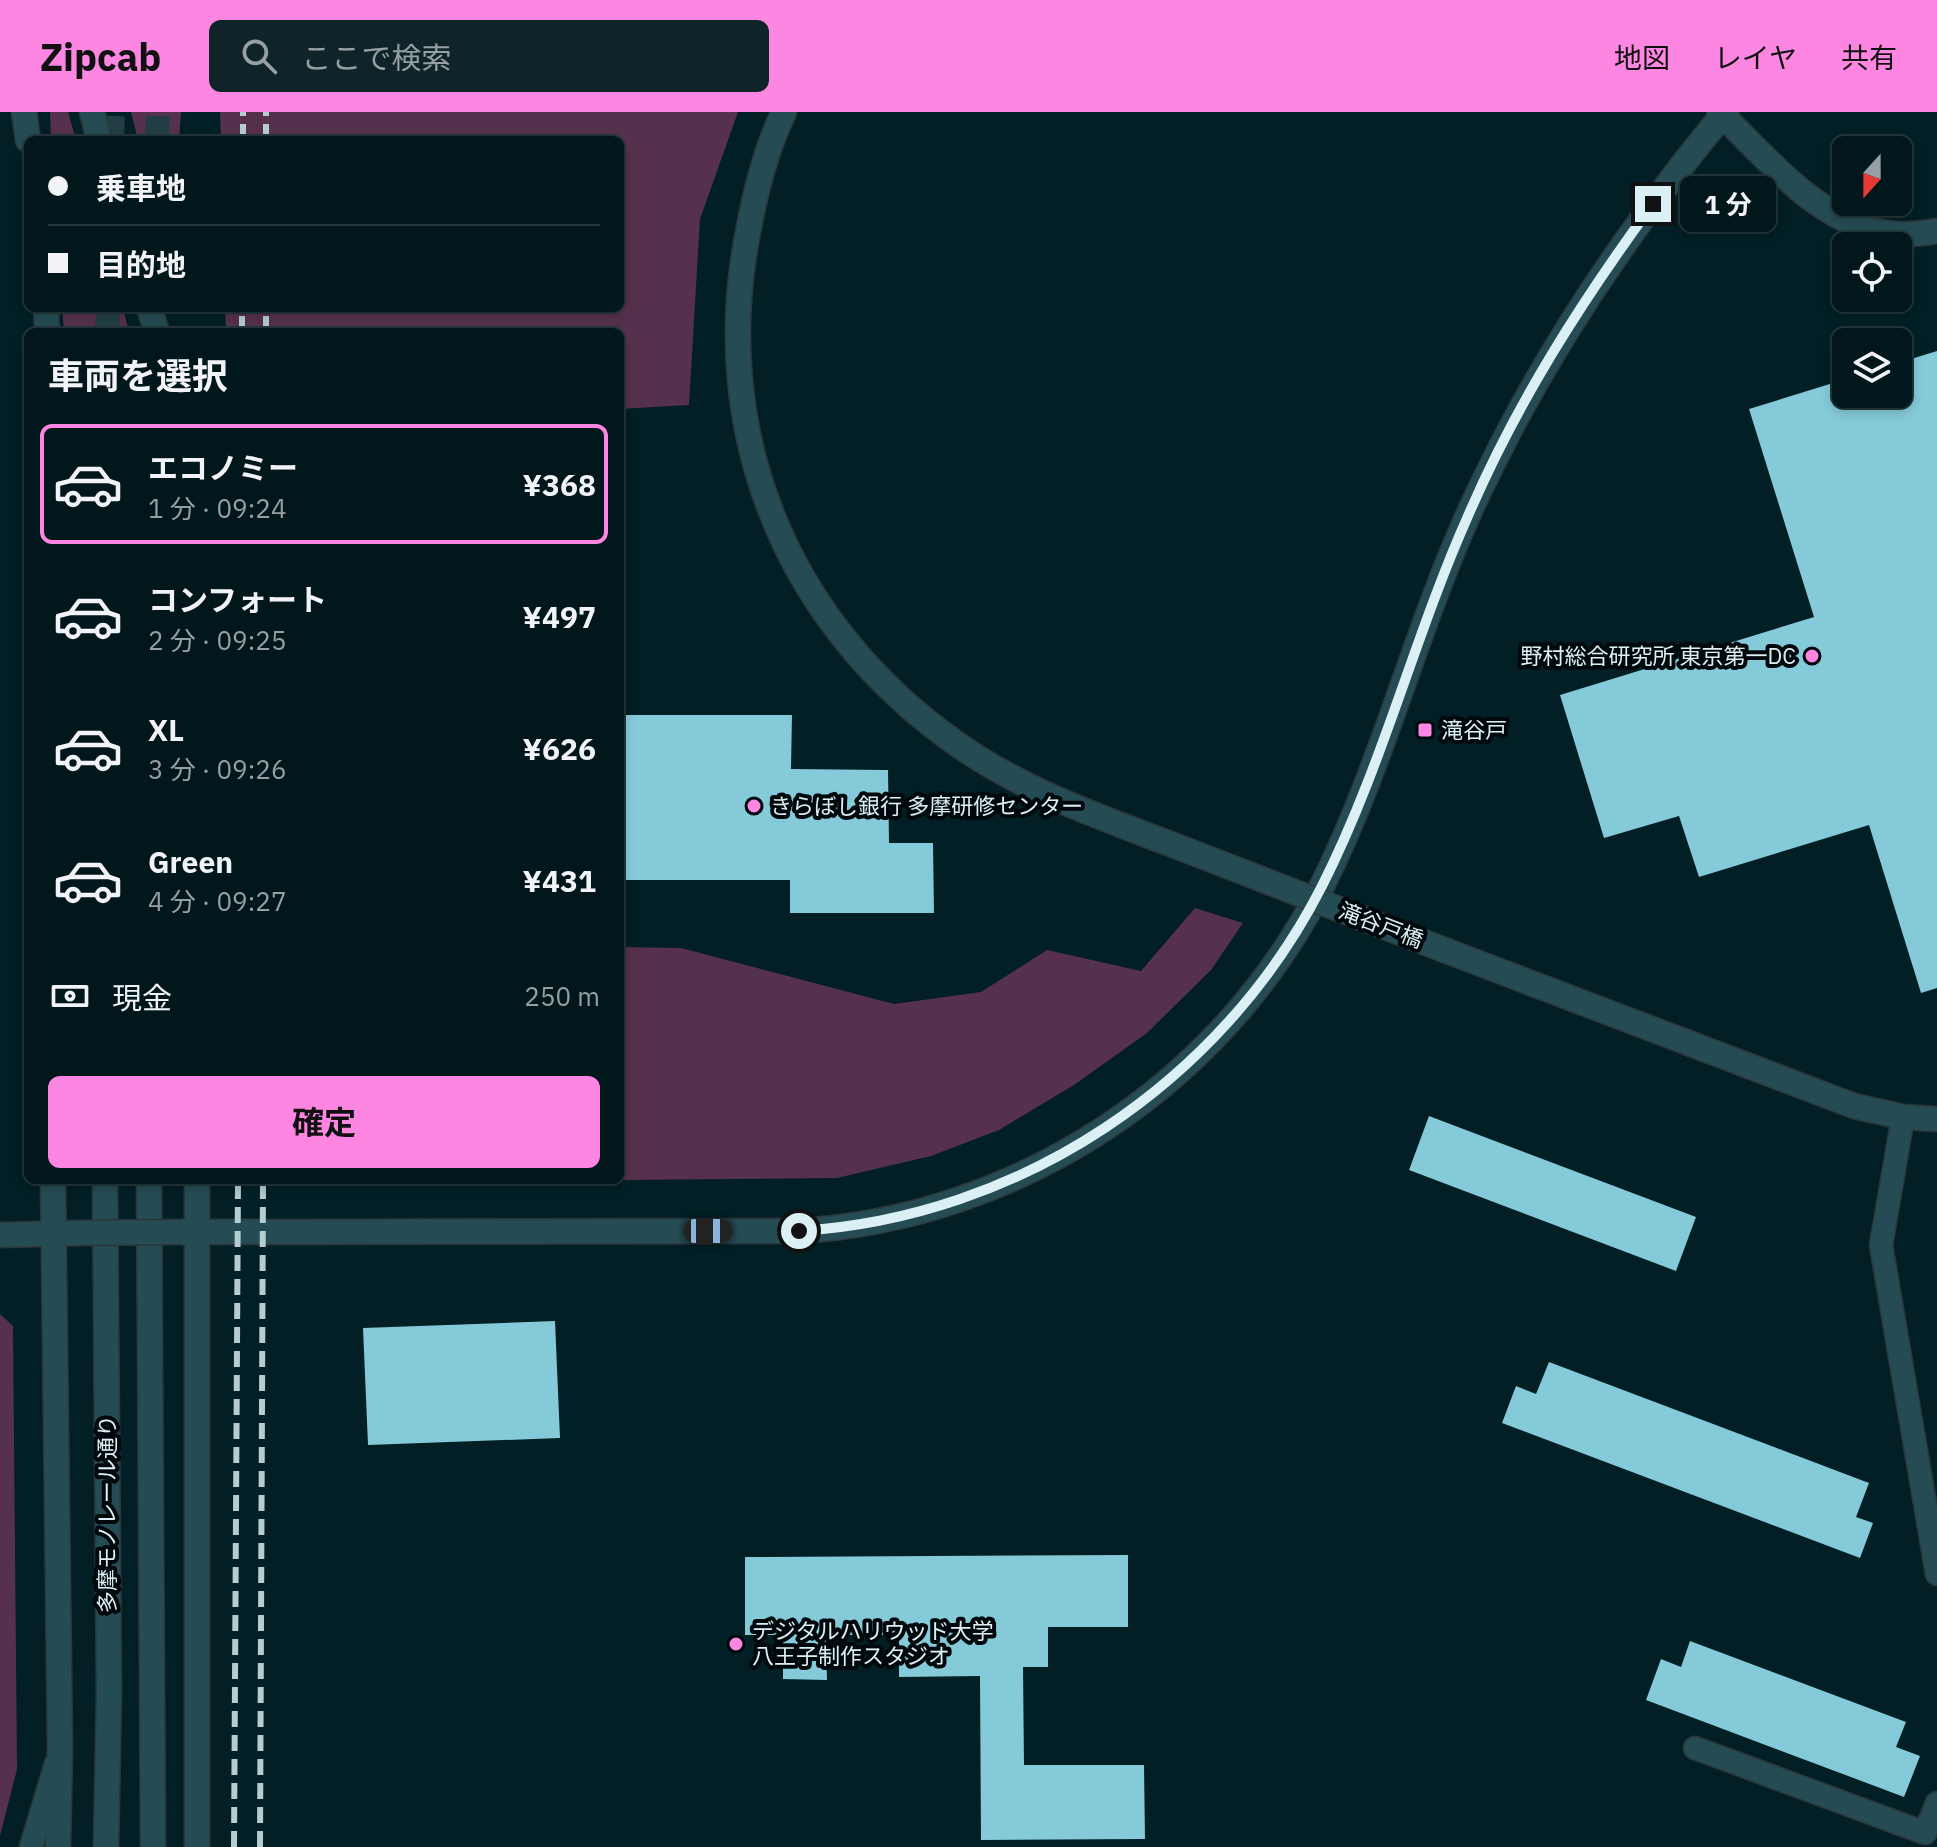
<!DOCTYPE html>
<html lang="ja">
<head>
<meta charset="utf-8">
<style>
  :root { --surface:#01171c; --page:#0f2429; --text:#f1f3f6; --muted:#969fa3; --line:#23363b; --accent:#fd86e2 }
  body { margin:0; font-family:"IBM Plex Sans","Noto Sans JP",sans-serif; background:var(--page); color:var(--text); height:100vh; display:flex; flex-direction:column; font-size:30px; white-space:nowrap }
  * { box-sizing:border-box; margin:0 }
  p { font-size:26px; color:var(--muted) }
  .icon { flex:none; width:44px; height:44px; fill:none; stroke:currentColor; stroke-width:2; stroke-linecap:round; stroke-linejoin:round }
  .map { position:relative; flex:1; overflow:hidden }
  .panel { position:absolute; left:24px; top:216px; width:600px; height:856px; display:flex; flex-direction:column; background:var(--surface); border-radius:12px; box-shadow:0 4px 12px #0003,0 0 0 2px var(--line) }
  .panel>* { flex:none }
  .guide { position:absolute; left:24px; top:24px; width:600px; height:176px; border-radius:12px; box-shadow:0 4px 12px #0003,0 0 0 2px var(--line); display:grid; align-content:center; height:176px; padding:0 24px; background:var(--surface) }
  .needle { width:52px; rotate:201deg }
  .controls { position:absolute; left:1832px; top:24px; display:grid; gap:16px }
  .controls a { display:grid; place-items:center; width:80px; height:80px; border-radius:12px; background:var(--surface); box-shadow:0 4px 12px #0003,0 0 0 2px var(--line); font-size:40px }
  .end { position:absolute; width:36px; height:36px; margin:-18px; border:10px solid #dbf0f4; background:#111; box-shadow:0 0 0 4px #111 }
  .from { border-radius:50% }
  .bubble { position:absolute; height:56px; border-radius:12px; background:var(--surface); box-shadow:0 4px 12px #0003,0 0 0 2px var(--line); font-size:26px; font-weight:700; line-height:56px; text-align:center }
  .car { position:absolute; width:24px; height:48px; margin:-24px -12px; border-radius:10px; box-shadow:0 0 6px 2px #0007; background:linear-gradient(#222 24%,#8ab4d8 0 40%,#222 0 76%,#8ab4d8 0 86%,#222 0) }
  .guide b { display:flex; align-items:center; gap:28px; height:76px; font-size:30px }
  .guide b+b { border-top:2px solid var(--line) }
  .guide i { width:20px; height:20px; background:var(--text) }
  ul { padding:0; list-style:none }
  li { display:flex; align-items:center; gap:24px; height:120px; margin:0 16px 12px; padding:0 8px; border:4px solid transparent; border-radius:12px }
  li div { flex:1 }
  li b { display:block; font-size:30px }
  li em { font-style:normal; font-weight:700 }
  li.selected { border-color:var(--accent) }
  li>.icon { width:72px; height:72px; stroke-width:1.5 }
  h2 { padding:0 24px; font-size:36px; line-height:96px }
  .pay { display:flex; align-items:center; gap:20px; height:88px; padding:0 24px; font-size:30px }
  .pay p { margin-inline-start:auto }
  .button { display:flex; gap:16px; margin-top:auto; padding:16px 24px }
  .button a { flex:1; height:92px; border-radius:12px; background:var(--accent); color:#111; font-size:32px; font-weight:700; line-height:92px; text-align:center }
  header { display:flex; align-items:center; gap:48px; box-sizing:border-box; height:112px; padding:0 40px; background:var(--accent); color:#111 }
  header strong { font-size:38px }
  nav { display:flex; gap:44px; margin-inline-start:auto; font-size:28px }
  .search { width:560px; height:72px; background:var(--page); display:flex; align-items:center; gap:20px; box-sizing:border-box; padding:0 28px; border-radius:12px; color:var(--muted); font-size:30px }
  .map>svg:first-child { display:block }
</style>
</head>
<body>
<header>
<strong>Zipcab</strong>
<div class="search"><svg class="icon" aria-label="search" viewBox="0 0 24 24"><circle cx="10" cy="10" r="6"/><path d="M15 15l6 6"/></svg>ここで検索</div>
<nav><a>地図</a><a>レイヤ</a><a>共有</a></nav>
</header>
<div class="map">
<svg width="1937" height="1735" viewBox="0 0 1937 1735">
  <rect width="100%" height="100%" fill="#011f25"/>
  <g fill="#55314d">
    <path d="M 50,0 L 68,0 L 76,28 L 51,28 Z"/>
    <path d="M 131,0 L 181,0 L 179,28 L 138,28 Z"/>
    <path d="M 220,0 L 738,0 L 700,107 L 689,293 L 620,297 L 620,220 L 226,220 L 225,196 L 620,196 L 620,28 L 221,28 Z"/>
    <path d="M 62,196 L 123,196 L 129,220 L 64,220 Z"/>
    <path d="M 1195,796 L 1243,811 L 1211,858 L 1147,921 L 1074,973 L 999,1018 L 931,1044 L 837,1066 L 280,1071 L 277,1068 L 620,1068 L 620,835 L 681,836 L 894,892 L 981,880 L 1047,838 L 1141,859 Z"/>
    <path d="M 0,1202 L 13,1214 L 17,1657 L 0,1724 Z"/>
  </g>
  <g fill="#84cad8">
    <path d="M 1937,239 L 1937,876 L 1921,881 L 1869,713 L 1699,765 L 1679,704 L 1604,726 L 1560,583 L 1814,505 L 1749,297 L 1846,267 L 1846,282 L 1898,282 L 1898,251 Z"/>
    <path d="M 620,603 L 792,603 L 791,657 L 888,658 L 889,731 L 933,731 L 934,801 L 790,801 L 790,768 L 620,768 Z"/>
    <path d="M 1429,1004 L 1696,1105 L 1676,1159 L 1409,1058 Z"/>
    <path d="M 555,1209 L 560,1326 L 368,1333 L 363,1216 Z"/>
    <path d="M 1549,1250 L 1869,1371 L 1856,1405 L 1873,1411 L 1860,1446 L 1502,1311 L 1516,1274 L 1536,1282 Z"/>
    <path d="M 1128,1443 L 1128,1515 L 1048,1515 L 1048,1555 L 1023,1555 L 1024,1653 L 1144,1653 L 1145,1727 L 981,1728 L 980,1564 L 899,1565 L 899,1523 L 826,1523 L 827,1568 L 783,1567 L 783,1523 L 745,1523 L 745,1445 Z"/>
    <path d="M 1690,1529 L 1906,1610 L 1896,1635 L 1920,1644 L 1904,1685 L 1646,1588 L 1661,1547 L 1681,1555 Z"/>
  </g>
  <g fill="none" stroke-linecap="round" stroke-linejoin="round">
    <g stroke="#223e44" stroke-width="24" stroke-dasharray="24 12" stroke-linecap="butt">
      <path d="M 112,28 L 113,0"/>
      <path d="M 157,28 L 158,0"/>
      <path d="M 107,220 L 108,196"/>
    </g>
    <defs>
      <g id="service">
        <path d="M 1903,1005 L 1881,1133 L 1937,1462"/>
        <path d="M 1695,1636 L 1925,1721 L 1937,1691"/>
        <path d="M 31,1735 L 56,1652"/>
      </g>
      <g id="tertiary">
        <path d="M 784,0 C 767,35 756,77 749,115 C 707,319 786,512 957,632 C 1025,680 1103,706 1181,736"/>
        <path d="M 1719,0 C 1765,44 1815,107 1881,120 C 1899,124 1920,122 1937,119"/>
        <path d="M 1447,839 L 1854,994 L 1903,1005 L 1937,1007"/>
        <path d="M 177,1120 L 799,1119 C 1019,1106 1223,971 1322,774 C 1382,654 1414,523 1469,401 C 1517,295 1576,197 1645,103 C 1671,68 1697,32 1726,0"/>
        <path d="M 0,1123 L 78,1121"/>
      </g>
      <g id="secondary">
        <path d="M 24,0 L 28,28"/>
        <path d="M 92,0 L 99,28"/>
        <path d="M 46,196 L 47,220"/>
        <path d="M 149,196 L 157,220"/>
        <path d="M 53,1068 L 60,1637 L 58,1735"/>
        <path d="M 105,1068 L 109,1582 L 106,1735"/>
        <path d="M 149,1068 L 153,1735"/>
        <path d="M 197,1068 L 197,1735"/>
      </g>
    </defs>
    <use href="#service" stroke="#2c363a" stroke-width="25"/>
    <use href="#tertiary" stroke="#2c363a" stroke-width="27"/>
    <use href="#secondary" stroke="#2c363a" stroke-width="27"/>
    <use href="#service" stroke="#254c54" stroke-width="22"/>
    <use href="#tertiary" stroke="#254c54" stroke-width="24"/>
    <use href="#secondary" stroke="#254c54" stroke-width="24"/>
    <g stroke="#b5ccd0" stroke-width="6" stroke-dasharray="16 8" stroke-linecap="butt">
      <path d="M 243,28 L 243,0"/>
      <path d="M 266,28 L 266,0"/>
      <path d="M 242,220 L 242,196"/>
      <path d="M 266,220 L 266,196"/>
      <path d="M 234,1735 L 238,1068"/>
      <path d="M 260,1735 L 263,1068"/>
    </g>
    <defs>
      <g id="tertiary-bridge">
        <path d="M 1181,736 L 1447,839"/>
        <path d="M 78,1121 L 175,1120"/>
      </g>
    </defs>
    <use href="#tertiary-bridge" stroke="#2c363a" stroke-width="27" stroke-linecap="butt"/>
    <use href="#tertiary-bridge" stroke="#254c54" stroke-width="24"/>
  </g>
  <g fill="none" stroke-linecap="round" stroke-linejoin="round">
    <path stroke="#dbf0f4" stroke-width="10" d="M 799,1119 C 1019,1106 1222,971 1322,774 C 1382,656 1414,525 1468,404 C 1516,292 1581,190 1653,92"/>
  </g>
  <g fill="#fd86e2" stroke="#00080b" stroke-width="3">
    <circle cx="1812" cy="544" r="8"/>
    <rect x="1417" y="610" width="16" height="16" rx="4"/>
    <circle cx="754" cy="694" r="8"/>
    <circle cx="736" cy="1532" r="8"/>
  </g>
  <g text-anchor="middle" stroke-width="8" stroke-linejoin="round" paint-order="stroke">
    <g font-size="22" fill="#dbf0f4" stroke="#00080b" text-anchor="start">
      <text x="1796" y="552" text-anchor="end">野村総合研究所 東京第一DC</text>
      <text x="1441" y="626">滝谷戸</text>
      <text x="770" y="702">きらぼし銀行 多摩研修センター</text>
      <text x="752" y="1527">デジタルハリウッド大学<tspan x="752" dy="25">八王子制作スタジオ</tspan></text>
    </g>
    <g font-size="22" fill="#dbf0f4" stroke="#00080b">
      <text transform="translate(1381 813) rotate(21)" y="8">滝谷戸橋</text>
      <text transform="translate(107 1402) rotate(-90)" y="8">多摩モノレール通り</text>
    </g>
  </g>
</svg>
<div class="controls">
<a><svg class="needle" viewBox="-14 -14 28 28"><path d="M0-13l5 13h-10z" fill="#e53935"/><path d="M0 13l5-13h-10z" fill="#969fa3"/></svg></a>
<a><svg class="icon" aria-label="locate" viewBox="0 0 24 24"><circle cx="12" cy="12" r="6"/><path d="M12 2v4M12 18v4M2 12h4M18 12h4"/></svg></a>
<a><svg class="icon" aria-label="layers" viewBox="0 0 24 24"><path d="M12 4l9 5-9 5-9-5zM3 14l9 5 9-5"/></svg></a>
</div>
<i class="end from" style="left:799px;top:1119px"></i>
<i class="end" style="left:1653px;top:92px"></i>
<div class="bubble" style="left:1680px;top:64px;width:96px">1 分</div>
<i class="car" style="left:708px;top:1119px;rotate:90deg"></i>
<div class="guide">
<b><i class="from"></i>乗車地</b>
<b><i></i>目的地</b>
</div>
<section class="panel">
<h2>車両を選択</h2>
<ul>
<li class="selected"><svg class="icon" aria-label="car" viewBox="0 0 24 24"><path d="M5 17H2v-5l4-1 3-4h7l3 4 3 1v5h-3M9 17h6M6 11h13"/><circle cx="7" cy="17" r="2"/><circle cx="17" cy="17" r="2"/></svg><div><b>エコノミー</b><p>1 分 · 09:24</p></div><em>¥368</em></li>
<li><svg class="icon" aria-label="car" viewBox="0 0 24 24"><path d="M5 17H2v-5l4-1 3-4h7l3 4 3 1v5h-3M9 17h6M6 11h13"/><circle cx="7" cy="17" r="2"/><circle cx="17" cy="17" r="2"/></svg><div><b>コンフォート</b><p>2 分 · 09:25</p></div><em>¥497</em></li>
<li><svg class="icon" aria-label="car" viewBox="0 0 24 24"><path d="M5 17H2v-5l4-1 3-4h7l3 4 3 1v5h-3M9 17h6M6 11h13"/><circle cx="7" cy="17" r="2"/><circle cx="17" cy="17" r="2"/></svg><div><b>XL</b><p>3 分 · 09:26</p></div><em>¥626</em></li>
<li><svg class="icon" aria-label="car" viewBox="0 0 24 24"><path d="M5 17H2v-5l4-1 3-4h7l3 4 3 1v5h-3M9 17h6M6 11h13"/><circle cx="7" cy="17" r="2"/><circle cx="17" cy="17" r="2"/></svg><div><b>Green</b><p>4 分 · 09:27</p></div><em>¥431</em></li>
</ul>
<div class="pay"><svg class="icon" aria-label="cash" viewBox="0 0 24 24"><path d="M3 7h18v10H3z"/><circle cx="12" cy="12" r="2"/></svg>現金<p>250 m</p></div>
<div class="button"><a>確定</a></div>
</section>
</div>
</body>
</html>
